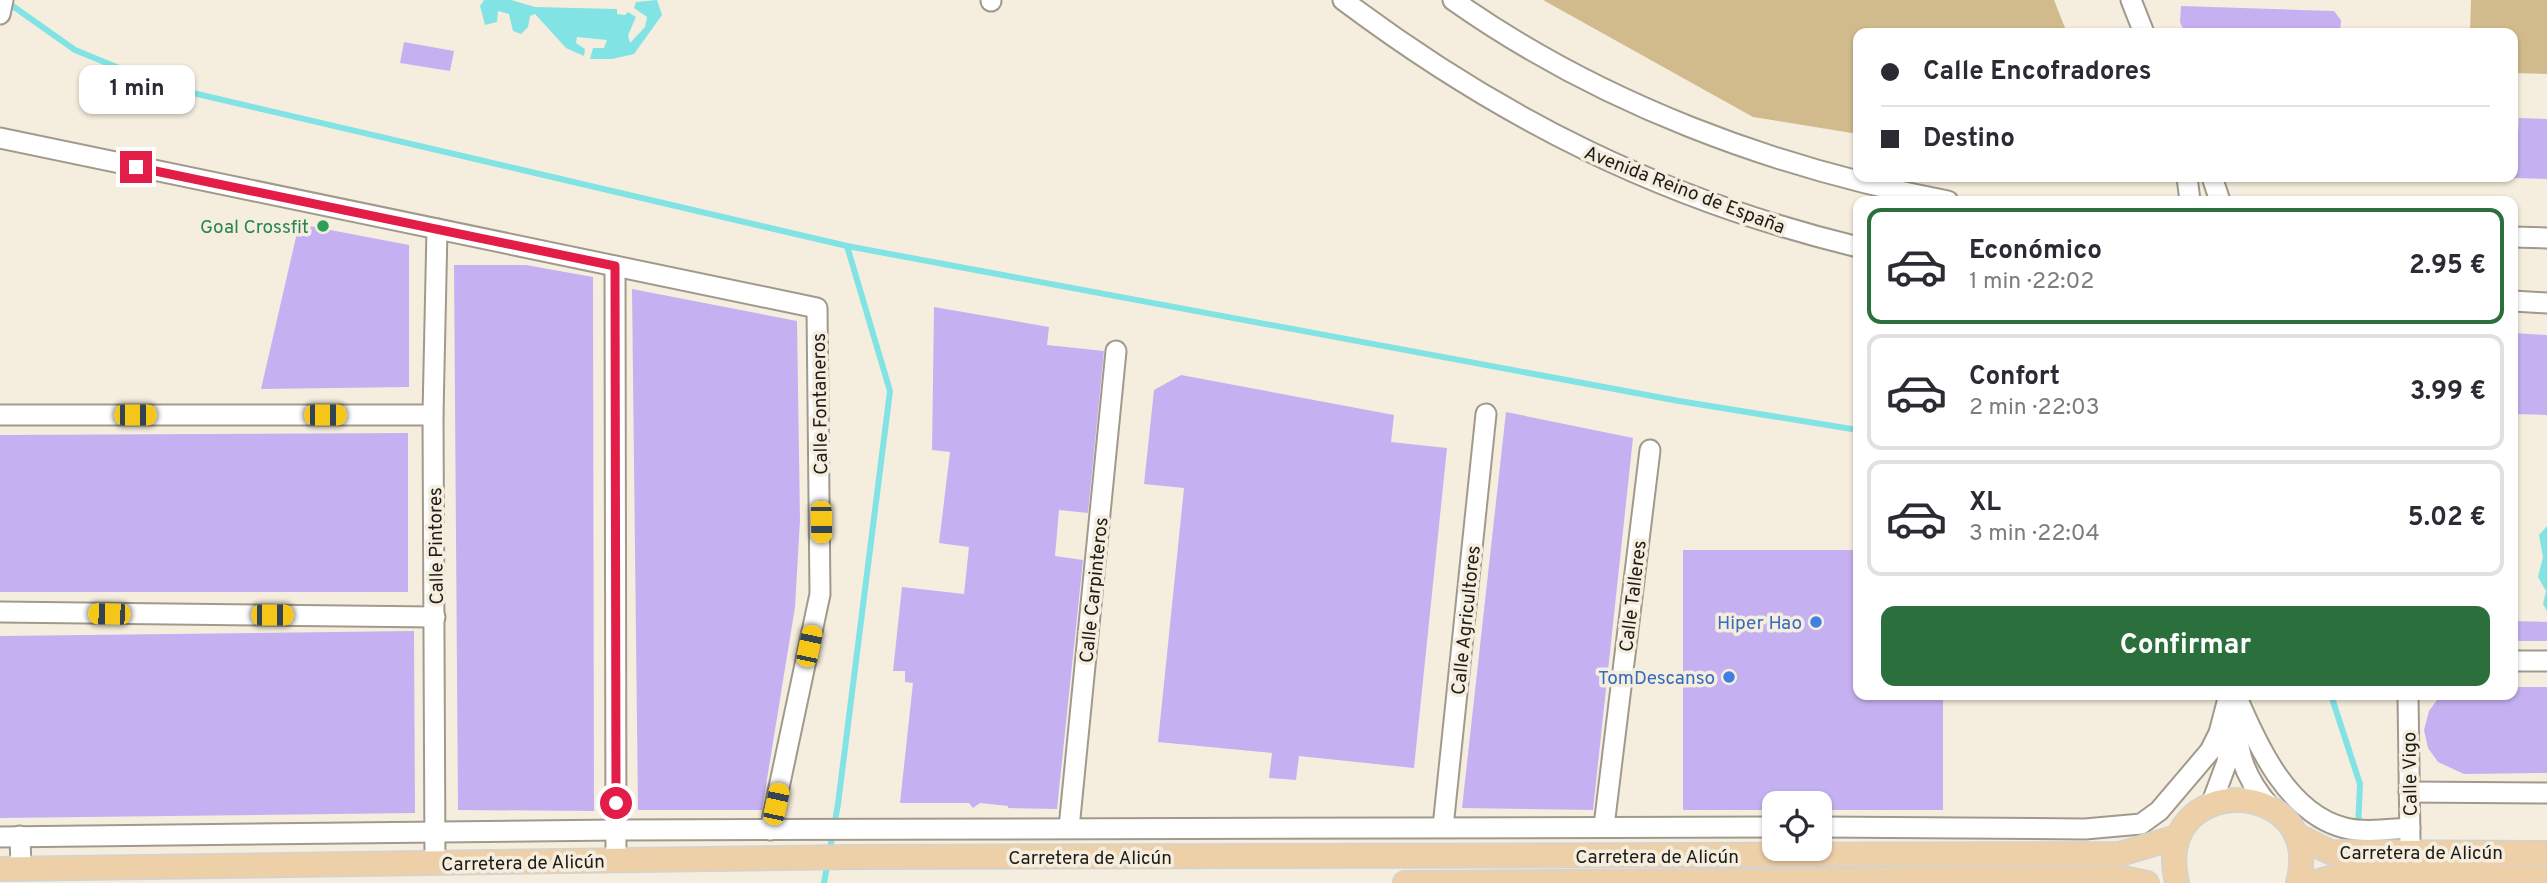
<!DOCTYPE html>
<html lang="es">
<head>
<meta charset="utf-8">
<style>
  :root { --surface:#fff; --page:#f7f7f7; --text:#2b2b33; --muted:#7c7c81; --line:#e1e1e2; --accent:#2b703c }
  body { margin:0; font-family:Overpass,sans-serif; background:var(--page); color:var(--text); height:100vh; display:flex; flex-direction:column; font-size:26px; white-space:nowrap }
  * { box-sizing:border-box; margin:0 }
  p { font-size:23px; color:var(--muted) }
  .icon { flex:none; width:38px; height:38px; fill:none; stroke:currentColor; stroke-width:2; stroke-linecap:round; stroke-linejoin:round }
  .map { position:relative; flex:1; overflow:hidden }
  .details { position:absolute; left:1853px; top:196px; width:665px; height:504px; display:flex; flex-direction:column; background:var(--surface); border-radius:14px; box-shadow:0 2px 5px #0004 }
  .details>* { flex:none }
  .hud { position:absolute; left:1853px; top:28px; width:665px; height:154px; border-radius:14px; box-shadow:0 2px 5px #0004; display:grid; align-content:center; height:154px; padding:0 28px; background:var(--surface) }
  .controls { position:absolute; left:1762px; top:791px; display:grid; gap:14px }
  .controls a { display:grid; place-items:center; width:70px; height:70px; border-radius:14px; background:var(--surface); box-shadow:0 2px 5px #0004; font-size:35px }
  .end { position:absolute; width:32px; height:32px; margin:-16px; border:9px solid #e11d48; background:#fff; box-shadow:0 0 0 4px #fff }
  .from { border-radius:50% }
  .bubble { position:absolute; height:49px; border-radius:14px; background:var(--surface); box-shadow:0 2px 5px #0004; font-size:23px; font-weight:700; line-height:49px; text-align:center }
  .car { position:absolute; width:21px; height:42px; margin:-21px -10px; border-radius:9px; box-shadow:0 0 5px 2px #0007; background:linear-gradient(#f5c518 24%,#345 0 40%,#f5c518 0 76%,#345 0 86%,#f5c518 0) }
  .hud b { display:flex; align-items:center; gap:24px; height:66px; font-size:26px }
  .hud b+b { border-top:2px solid var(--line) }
  .hud i { width:18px; height:18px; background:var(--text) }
  ul { padding:12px 0 0; list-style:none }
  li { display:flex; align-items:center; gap:21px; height:116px; margin:0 14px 10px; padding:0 14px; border:4px solid var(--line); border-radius:14px }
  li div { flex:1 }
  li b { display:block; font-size:26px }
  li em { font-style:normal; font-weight:700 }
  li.current { border-color:var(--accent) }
  li>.icon { width:63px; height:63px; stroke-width:1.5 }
  .cta { display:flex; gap:14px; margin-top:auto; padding:14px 28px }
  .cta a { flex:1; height:80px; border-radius:14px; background:var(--accent); color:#fff; font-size:28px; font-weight:700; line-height:80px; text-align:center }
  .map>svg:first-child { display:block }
</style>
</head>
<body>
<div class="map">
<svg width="2547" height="883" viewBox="0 0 2547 883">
  <rect width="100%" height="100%" fill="#f5eede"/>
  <g fill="#d1bb8c">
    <path d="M 1543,0 L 2054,0 L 2067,33 L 1858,33 L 1858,134 L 1753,117 Z"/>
    <path d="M 2471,0 L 2547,0 L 2547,74 L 2513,73 L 2513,33 L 2470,33 Z"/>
  </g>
  <g fill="#82e3e4">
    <path d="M 484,0 L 511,0 L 535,7 L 617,9 L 617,14 L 625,15 L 628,12 L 636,17 L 628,35 L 630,43 L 645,27 L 647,17 L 634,8 L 636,2 L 657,0 L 662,15 L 634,54 L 612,59 L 590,59 L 593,48 L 604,48 L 607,40 L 577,37 L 576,43 L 585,49 L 584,56 L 566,48 L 535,14 L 530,16 L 528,27 L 521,34 L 513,31 L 509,14 L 498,11 L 497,22 L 485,25 L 480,6 Z"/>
    <path d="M 2547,526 L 2547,611 L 2543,604 L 2546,591 L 2538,577 L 2543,557 L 2539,535 Z"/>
  </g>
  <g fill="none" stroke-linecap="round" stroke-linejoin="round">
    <g stroke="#82e3e4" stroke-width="6">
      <path d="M 7,2 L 75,50 L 163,86 L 847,246 L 1679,401 L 1858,430"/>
      <path d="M 2331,695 L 2360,784 L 2358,829"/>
      <path d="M 824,883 L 838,804 L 890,391 L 847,246"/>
    </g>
  </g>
  <g fill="#c5b1f1">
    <path d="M 2181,6 L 2334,11 L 2341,20 L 2340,33 L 2185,33 L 2180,22 Z"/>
    <path d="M 404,42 L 454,51 L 450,71 L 400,63 Z"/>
    <path d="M 2519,118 L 2547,119 L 2547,179 L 2513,178 L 2513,152 L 2517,151 Z"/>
    <path d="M 299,224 L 409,245 L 409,387 L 261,389 Z"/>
    <path d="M 454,265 L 526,265 L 593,277 L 594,811 L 458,810 Z"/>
    <path d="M 632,289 L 797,321 L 800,520 L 795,607 L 762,810 L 638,810 Z"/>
    <path d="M 934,307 L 1049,327 L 1047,345 L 1104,351 L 1088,513 L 1059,510 L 1055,556 L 1083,560 L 1057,809 L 1008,808 L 1008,806 L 980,803 L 973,808 L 969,803 L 900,803 L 913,683 L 905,682 L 905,671 L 893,671 L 902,587 L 964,594 L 969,547 L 939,543 L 950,452 L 932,450 Z"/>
    <path d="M 2513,333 L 2547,335 L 2547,415 L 2513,414 Z"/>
    <path d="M 1181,375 L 1394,415 L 1391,442 L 1447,448 L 1414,768 L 1299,756 L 1296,780 L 1269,778 L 1272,753 L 1158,742 L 1184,488 L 1144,484 L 1154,390 Z"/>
    <path d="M 1506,412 L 1633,438 L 1593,810 L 1462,808 Z"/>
    <path d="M 408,433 L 408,592 L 0,592 L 0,435 Z"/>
    <path d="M 1683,550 L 1858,550 L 1858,695 L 1943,695 L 1943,810 L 1820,810 L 1820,803 L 1774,803 L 1774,810 L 1683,810 Z"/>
    <path d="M 2513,621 L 2547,622 L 2547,641 L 2513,641 Z"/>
    <path d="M 414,631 L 415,813 L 0,818 L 0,636 Z"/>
    <path d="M 2513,687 L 2547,687 L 2547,773 L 2464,774 L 2438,762 L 2428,748 L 2424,730 L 2429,711 L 2437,700 L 2444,695 L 2513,695 Z"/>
  </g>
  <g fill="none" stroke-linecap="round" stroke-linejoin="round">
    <defs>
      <g id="minor">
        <path d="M 1343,0 C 1503,120 1664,200 1858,247"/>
        <path d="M 1453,0 C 1599,103 1773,168 1948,201"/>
        <path d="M 2131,0 L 2144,33"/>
        <path d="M 991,1 L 991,0"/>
        <path d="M 0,14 L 3,0"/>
        <path d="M 0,138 L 817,308 L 820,594 L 770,830"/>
        <path d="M 2187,177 L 2190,201"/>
        <path d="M 2212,177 L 2220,201"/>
        <path d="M 2513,237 L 2547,238"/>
        <path d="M 615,266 L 616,860"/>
        <path d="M 2513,301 L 2547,303"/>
        <path d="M 0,415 L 433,415"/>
        <path d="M 0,612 L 435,617"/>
        <path d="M 2513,661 L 2547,661"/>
        <path d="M 2236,695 C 2257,745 2288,814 2345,828 C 2365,833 2390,829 2410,828"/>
        <path d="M 2408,695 L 2410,841"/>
        <path d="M 2234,706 C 2238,750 2240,772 2270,807"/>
        <path d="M 2409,792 L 2547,793"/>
        <path d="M 2212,802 L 2227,762 L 2229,738"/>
        <path d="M 1604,826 L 1650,450"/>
        <path d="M 1443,827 L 1486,414"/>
        <path d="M 1820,827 L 2085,829 L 2141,824 L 2159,811 L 2210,751 L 2219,733 L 2229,695"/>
        <path d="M 1069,828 L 1116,351"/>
        <path d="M 20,836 L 21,869"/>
        <path d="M 0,837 L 616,830 L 1774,827"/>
        <path d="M 435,863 L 433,415 L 437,229"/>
      </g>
      <g id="major">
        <path d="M 2298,836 L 2330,852 L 2547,853"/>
        <path d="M 0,869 L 853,857 L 2120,854 L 2177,837"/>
        <path d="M 1405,883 L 2123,878 L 2147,883"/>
        <path d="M 2177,883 C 2150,770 2327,775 2298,883"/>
        <path d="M 2312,883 L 2348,873 L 2547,877"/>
      </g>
    </defs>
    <use href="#minor" stroke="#a19a8c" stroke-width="23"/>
    <use href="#major" stroke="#d2d2d1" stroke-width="26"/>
    <use href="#minor" stroke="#fff" stroke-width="19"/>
    <use href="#major" stroke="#eed0a8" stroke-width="23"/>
  </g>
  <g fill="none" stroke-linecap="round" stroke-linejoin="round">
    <path stroke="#e11d48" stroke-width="9" d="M 136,167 L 615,266 L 616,803"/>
  </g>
  <circle fill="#2e9e5b" stroke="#f5eede" stroke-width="2.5" cx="323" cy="226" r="7"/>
  <g fill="#3f7fe0" stroke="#f5eede" stroke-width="2.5">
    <circle cx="1816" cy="622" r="7"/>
    <circle cx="1729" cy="677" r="7"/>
  </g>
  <g text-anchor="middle" stroke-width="7" stroke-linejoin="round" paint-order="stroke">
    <g font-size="19" fill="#1f1c17" stroke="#f5eede">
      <text transform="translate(1685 189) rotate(21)" y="7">Avenida Reino de España</text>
      <text transform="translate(819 404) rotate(-91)" y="7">Calle Fontaneros</text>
      <text transform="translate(435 546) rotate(-91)" y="7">Calle Pintores</text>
      <text transform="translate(1093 590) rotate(-84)" y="7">Calle Carpinteros</text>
      <text transform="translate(1632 596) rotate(-83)" y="7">Calle Talleres</text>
      <text transform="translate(1465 620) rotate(-84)" y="7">Calle Agricultores</text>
      <text transform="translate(2409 774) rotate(-91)" y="7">Calle Vigo</text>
      <text x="2421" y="859">Carretera de Alicún</text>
      <text x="1657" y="863">Carretera de Alicún</text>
      <text x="1090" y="864">Carretera de Alicún</text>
      <text transform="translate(523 862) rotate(-1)" y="7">Carretera de Alicún</text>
    </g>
    <g font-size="19" fill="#27864d" stroke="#f5eede" text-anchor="end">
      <text x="309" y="233">Goal Crossfit</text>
    </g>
    <g font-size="19" fill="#366cbe" stroke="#f5eede" text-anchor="end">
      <text x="1802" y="629">Hiper Hao</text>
      <text x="1715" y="684">TomDescanso</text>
    </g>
  </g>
</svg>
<div class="controls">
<a><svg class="icon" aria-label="locate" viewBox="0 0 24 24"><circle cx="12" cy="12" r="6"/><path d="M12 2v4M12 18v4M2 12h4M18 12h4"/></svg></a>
</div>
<i class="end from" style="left:616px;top:803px"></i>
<i class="end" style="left:136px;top:167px"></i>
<div class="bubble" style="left:79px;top:65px;width:116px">1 min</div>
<i class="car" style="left:135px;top:415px;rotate:90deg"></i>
<i class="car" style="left:325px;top:415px;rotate:90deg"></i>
<i class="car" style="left:821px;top:522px;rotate:179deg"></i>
<i class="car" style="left:109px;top:614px;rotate:271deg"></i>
<i class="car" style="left:272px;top:615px;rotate:90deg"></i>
<i class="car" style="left:809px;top:646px;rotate:12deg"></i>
<i class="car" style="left:776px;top:804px;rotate:12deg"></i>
<div class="hud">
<b><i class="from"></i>Calle Encofradores</b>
<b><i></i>Destino</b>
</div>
<section class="details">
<ul>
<li class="current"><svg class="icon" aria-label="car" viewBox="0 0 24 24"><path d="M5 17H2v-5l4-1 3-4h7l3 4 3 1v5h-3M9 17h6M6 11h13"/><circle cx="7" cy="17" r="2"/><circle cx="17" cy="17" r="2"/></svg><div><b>Económico</b><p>1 min · 22:02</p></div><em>2.95 €</em></li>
<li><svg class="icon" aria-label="car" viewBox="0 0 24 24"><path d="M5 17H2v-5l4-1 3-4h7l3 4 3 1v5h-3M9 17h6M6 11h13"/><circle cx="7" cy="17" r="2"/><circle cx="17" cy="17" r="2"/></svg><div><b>Confort</b><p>2 min · 22:03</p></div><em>3.99 €</em></li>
<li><svg class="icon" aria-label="car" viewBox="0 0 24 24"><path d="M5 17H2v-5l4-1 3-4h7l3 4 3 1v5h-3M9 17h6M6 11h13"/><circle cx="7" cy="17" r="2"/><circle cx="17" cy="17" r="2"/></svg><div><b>XL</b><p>3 min · 22:04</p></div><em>5.02 €</em></li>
</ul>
<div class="cta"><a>Confirmar</a></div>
</section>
</div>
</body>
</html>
